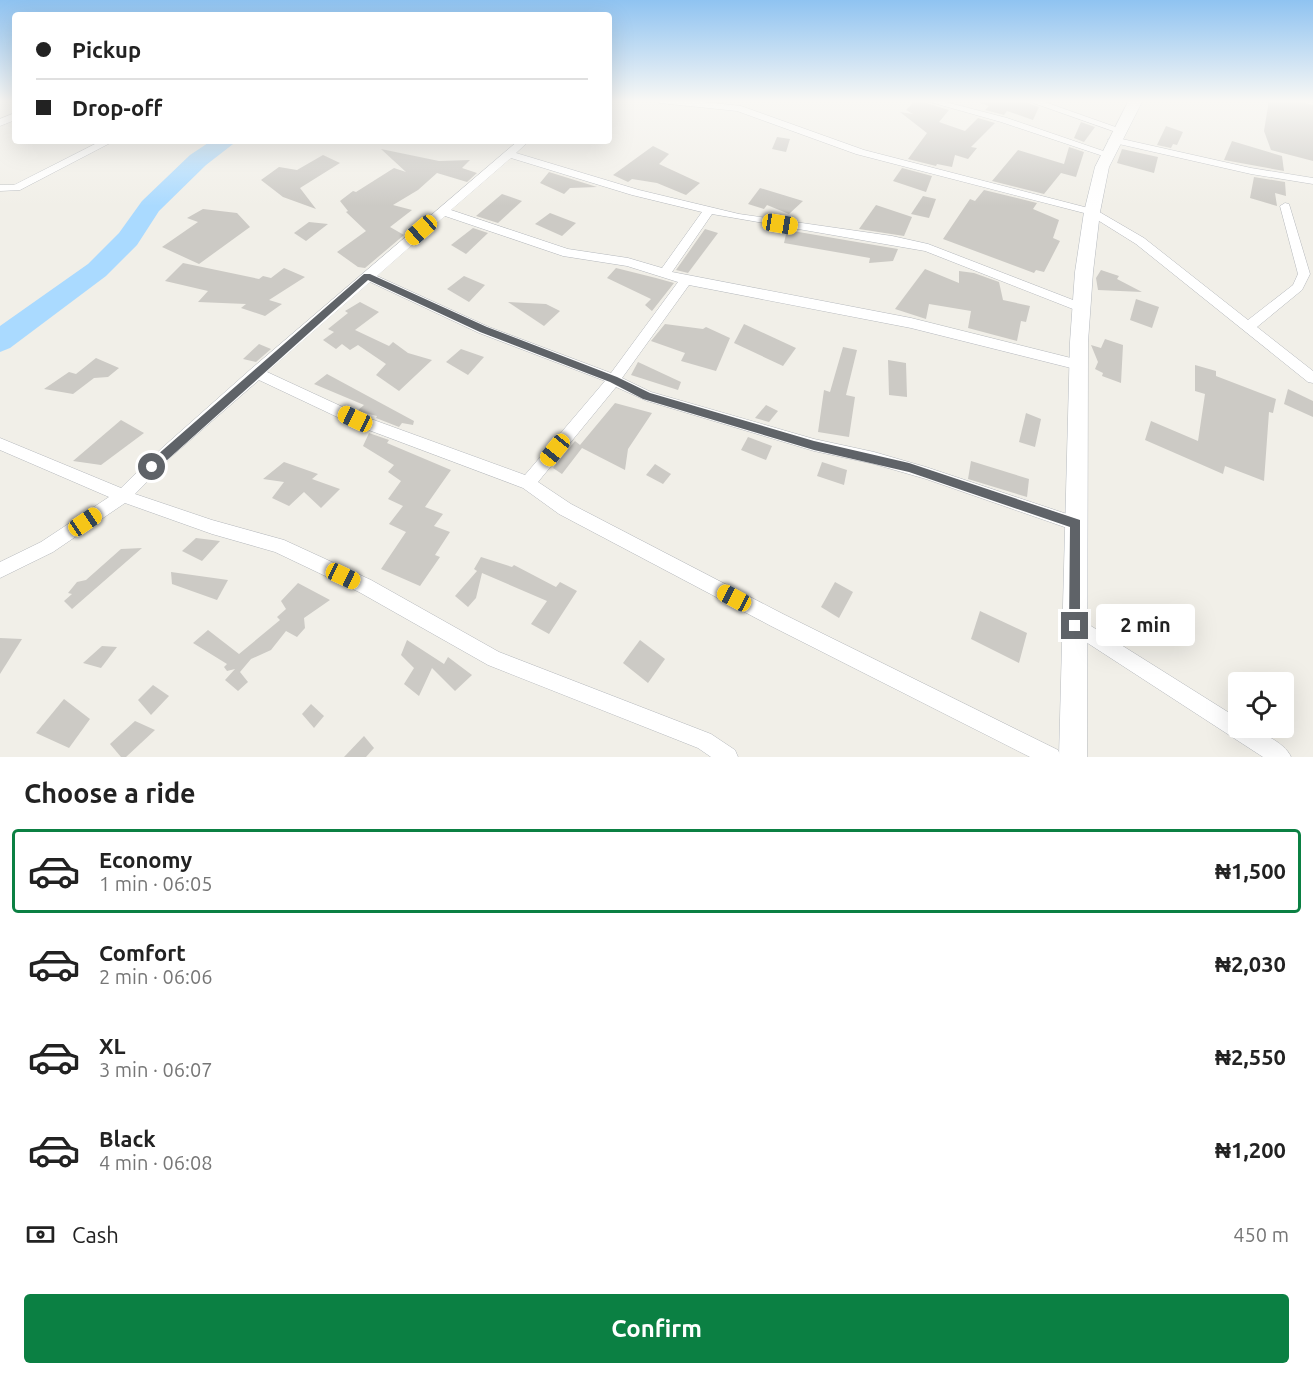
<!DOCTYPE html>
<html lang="en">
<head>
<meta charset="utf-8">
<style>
  :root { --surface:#fff; --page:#f2f2f2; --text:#222; --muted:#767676; --line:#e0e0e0; --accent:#0b8043 }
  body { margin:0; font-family:Ubuntu,sans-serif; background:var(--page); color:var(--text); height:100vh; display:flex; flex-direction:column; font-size:22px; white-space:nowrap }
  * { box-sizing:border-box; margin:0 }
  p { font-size:20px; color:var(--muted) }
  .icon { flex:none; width:33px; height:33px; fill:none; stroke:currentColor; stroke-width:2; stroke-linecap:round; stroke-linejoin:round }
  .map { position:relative; height:757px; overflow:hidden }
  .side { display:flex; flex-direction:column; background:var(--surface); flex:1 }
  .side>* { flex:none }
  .top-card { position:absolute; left:12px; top:12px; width:600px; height:132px; border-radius:6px; box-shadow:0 6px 24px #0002; display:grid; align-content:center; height:132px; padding:0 24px; background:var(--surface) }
  .tools { position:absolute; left:1228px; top:672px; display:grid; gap:12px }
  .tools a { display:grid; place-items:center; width:66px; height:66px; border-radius:6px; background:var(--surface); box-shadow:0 6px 24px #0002; font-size:30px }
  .end { position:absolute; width:27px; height:27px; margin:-14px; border:8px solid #5f6368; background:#fff; box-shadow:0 0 0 3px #fff }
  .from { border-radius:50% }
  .bubble { position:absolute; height:42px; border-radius:6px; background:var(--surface); box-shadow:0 6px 24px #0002; font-size:20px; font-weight:700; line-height:42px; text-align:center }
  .car { position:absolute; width:18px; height:36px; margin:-18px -9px; border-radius:8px; box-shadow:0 0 4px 2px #0007; background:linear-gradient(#f5c518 24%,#345 0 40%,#f5c518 0 76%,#345 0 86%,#f5c518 0) }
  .top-card b { display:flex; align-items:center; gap:21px; height:57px; font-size:22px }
  .top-card b+b { border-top:2px solid var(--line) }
  .top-card i { width:15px; height:15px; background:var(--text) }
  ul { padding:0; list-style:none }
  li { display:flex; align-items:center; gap:18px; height:84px; margin:0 12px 9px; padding:0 12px; border:3px solid transparent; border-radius:6px }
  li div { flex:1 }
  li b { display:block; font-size:22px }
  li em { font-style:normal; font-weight:700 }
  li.on { border-color:var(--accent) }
  li>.icon { width:54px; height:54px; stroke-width:1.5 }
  h2 { padding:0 24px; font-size:27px; line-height:72px }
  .pay { display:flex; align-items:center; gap:15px; height:66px; padding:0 24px; font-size:22px }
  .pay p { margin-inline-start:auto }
  .primary-button { display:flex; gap:12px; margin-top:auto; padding:12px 24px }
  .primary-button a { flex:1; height:69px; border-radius:6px; background:var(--accent); color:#fff; font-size:24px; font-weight:700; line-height:69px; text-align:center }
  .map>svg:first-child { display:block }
</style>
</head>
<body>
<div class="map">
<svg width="1313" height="757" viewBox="0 0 1313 757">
  <rect width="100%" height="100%" fill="#f1efe8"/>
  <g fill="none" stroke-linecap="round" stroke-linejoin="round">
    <path fill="#aadaff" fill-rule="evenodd" d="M 211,141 L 237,141 L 206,165 L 159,211 L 137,245 L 106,276 L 10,348 L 0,352 L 0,326 L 88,264 L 119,233 L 142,201 L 190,155 Z"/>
  </g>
  <g fill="#cccac5">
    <path d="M 916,100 L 949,110 L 939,122 L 965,131 L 978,118 L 995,123 L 971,147 L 977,148 L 968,159 L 955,155 L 952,167 L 937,164 L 936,166 L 908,159 L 927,133 L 900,112 L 913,114 L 906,110 Z"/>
    <path d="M 981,100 L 1019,100 L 1039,107 L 1033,120 L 1007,111 L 1004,115 L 985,110 L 989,106 L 980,103 Z"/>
    <path d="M 1269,100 L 1291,100 L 1313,105 L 1313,161 L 1271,150 L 1264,131 Z"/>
    <path d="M 1081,122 L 1095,127 L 1084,142 L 1074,138 Z"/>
    <path d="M 1166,126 L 1183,132 L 1177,145 L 1173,144 L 1171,148 L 1157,145 Z"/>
    <path d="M 777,137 L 790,139 L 786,152 L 772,149 Z"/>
    <path d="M 1232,141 L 1282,156 L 1284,171 L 1224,160 Z"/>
    <path d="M 653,146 L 669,154 L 659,164 L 700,183 L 686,195 L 657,183 L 632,179 L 628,182 L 613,175 Z"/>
    <path d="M 1069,147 L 1084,152 L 1076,177 L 1061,173 L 1044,194 L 992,181 L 1018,150 L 1064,164 Z"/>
    <path d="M 381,149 L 439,161 L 470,160 L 462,168 L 477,173 L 467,182 L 437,173 L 418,190 L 393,205 L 412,210 L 390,227 L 404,235 L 365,268 L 358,267 L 337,252 L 366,231 L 346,212 L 348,211 L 340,201 L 353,191 L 356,192 L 394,168 L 406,172 Z"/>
    <path d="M 1122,149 L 1158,157 L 1154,173 L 1117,163 Z"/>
    <path d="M 323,155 L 340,163 L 300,188 L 316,209 L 283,197 L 261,180 L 279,167 L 297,170 Z"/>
    <path d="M 902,168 L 932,176 L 926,192 L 893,181 Z"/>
    <path d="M 549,172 L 597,187 L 570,188 L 564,194 L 540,183 Z"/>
    <path d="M 1254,177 L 1285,182 L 1286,196 L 1275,193 L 1277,206 L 1250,198 Z"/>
    <path d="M 760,188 L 803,201 L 789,214 L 767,205 L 764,209 L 748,204 Z"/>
    <path d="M 984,190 L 1037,203 L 1033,209 L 1059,220 L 1053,238 L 1060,241 L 1044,272 L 1036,270 L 1034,273 L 943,239 L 970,199 L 975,201 Z"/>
    <path d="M 502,194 L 522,201 L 498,223 L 476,216 Z"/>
    <path d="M 923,196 L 936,199 L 929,218 L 911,214 Z"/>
    <path d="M 876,205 L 912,217 L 904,236 L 859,229 Z"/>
    <path d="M 203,209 L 237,213 L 250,227 L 199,264 L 162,247 L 198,222 L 187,218 Z"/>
    <path d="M 550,213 L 576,223 L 562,236 L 535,224 Z"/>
    <path d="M 309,222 L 328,224 L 306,241 L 294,233 Z"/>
    <path d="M 473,228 L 488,233 L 466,254 L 451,245 Z"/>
    <path d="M 705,229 L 718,233 L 688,273 L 676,270 Z"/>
    <path d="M 787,230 L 851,241 L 898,249 L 893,261 L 869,263 L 870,258 L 784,243 Z"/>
    <path d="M 183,263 L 259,279 L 263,276 L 271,278 L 284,268 L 305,277 L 269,300 L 282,304 L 265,316 L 241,308 L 246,304 L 198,302 L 208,291 L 165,281 Z"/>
    <path d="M 616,268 L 656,278 L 674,283 L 652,311 L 645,305 L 651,299 L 607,278 Z"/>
    <path d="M 925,269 L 959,283 L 959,271 L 974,273 L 999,282 L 1003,300 L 1030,306 L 1026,322 L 1021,321 L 1017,341 L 968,328 L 971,311 L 929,304 L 926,319 L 895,309 Z"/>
    <path d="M 1101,270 L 1119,276 L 1117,279 L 1142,292 L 1098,290 L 1096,278 Z"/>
    <path d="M 464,276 L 485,285 L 469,302 L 447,289 Z"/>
    <path d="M 1136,299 L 1159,307 L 1152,328 L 1130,320 Z"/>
    <path d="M 360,302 L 379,312 L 355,330 L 389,346 L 393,342 L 408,353 L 432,360 L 399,391 L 376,375 L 386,364 L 358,345 L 350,350 L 342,344 L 336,349 L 323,340 L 334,332 L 328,329 L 348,313 L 345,311 Z"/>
    <path d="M 508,302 L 546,304 L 560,311 L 544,326 Z"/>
    <path d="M 665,324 L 703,329 L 706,327 L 730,338 L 716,371 L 681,361 L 685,353 L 651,341 Z"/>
    <path d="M 744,324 L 796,348 L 783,366 L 734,343 Z"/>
    <path d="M 1105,339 L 1123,345 L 1121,383 L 1102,376 L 1103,373 L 1095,369 L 1098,362 L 1091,345 L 1101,348 Z"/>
    <path d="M 259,344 L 271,349 L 256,362 L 243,359 Z"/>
    <path d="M 843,347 L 857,350 L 846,395 L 855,397 L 849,437 L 818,432 L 824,390 L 830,392 Z"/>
    <path d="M 461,349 L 484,357 L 468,375 L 446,362 Z"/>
    <path d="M 96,358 L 119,368 L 108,377 L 94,378 L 73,394 L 44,389 L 69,372 L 76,374 Z"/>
    <path d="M 888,360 L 906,363 L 907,397 L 889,395 Z"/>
    <path d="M 638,362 L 681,382 L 678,390 L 631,375 Z"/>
    <path d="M 1195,365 L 1216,371 L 1216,376 L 1276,399 L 1273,413 L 1269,412 L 1264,481 L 1225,466 L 1223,474 L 1145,440 L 1151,421 L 1198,441 L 1205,394 L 1195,391 Z"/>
    <path d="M 327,374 L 414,421 L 413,425 L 402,423 L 399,427 L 376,418 L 377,416 L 357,411 L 364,405 L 314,384 Z"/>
    <path d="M 1288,389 L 1313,401 L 1313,417 L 1284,404 Z"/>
    <path d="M 615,403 L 652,413 L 628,449 L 625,470 L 582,448 L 562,474 L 553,468 L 575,441 L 580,445 Z"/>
    <path d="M 766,405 L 778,411 L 769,422 L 755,418 Z"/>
    <path d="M 1026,413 L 1041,419 L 1035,447 L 1019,442 Z"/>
    <path d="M 121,420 L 144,433 L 101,465 L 73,461 Z"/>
    <path d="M 369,433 L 389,440 L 387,443 L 451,470 L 425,507 L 443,514 L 434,526 L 450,532 L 435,555 L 440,557 L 420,586 L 381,569 L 406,532 L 389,524 L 403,506 L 388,499 L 401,481 L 388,472 L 394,465 L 363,446 Z"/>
    <path d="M 748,437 L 772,446 L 766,460 L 741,450 Z"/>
    <path d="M 971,461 L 1029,479 L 1027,497 L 968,479 Z"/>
    <path d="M 284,462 L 318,474 L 312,479 L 340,489 L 321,508 L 304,492 L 289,506 L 272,498 L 284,482 L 263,479 Z"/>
    <path d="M 822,462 L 847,470 L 844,485 L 817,476 Z"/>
    <path d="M 655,464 L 671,474 L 663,484 L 646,475 Z"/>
    <path d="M 196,538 L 220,541 L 202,561 L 182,551 Z"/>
    <path d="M 142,548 L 72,609 L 64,601 L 72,594 L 68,593 L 77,582 L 86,580 L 121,549 Z"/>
    <path d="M 481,557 L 512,567 L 514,565 L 556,587 L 560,582 L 577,591 L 549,634 L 531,624 L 547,601 L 482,573 L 476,598 L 468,607 L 455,596 L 477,571 L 474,569 Z"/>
    <path d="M 171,572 L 228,580 L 217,600 L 172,584 Z"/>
    <path d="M 835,582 L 853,592 L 839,618 L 821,607 Z"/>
    <path d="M 298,583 L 330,600 L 304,618 L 305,628 L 297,637 L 286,631 L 271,650 L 251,659 L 240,672 L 248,682 L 238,691 L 225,680 L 235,669 L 227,671 L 224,667 L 227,664 L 193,643 L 208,630 L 239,654 L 280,620 L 277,617 L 286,609 L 281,601 Z"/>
    <path d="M 980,611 L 1027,633 L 1019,663 L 971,639 Z"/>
    <path d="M 0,638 L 22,639 L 0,674 Z"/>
    <path d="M 407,640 L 444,664 L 448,657 L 472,675 L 455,691 L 432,668 L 419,696 L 404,684 L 414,668 L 401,655 Z"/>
    <path d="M 640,640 L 665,659 L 648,683 L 623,663 Z"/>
    <path d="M 102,646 L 117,647 L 101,668 L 83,663 Z"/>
    <path d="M 153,685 L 169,696 L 151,715 L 138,700 Z"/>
    <path d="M 64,699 L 90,719 L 69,748 L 36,733 Z"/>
    <path d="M 311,704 L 324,716 L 314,728 L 302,714 Z"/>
    <path d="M 135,721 L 155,730 L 126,757 L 121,757 L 110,744 Z"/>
    <path d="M 364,736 L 374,748 L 366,757 L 344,757 Z"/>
  </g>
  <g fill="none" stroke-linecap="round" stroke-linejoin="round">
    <defs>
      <g id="street">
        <path d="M 655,100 L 686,100 L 741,106 L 864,150 L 1096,210 L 1144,238 L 1248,320 L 1293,285 L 1298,274 L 1280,206 L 1285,203 L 1289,204 L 1310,274 L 1302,290 L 1257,327 L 1313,371 L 1313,383 L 1308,382 L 1136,244 L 1088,214 L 856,154 L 737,111 L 660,103 Z"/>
        <path d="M 923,100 L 938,100 L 1007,118 L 1112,154 L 1107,157 L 1103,156 L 1001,122 Z"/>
        <path d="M 1025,100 L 1039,100 L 1124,130 L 1116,132 Z"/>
        <path d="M 15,113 L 15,120 L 0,126 L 0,119 Z"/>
        <path d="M 1113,137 L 1251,168 L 1313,178 L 1313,184 L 1251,174 L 1110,142 L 1108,140 Z"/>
        <path d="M 101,141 L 114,141 L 20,190 L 0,191 L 0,185 L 14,185 Z"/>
        <path d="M 518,141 L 529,141 L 516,153 L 639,190 L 739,214 L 892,236 L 928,244 L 1086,305 L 1088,308 L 1086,311 L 1078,311 L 925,251 L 712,214 L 672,272 L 911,318 L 1079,360 L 1086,365 L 1079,370 L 911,328 L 689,285 L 622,378 L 651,392 L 814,439 L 874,452 L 926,467 L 1082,519 L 1084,524 L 1082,529 L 1076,531 L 926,479 L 874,464 L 814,451 L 647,401 L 616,387 L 538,482 L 571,504 L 783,614 L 1058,750 L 1061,757 L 1030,757 L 771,626 L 559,514 L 523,488 L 350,423 L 259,380 L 172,456 L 135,494 L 212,520 L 284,540 L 371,580 L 499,652 L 711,734 L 735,750 L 738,757 L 711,757 L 698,748 L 488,665 L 359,592 L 275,552 L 212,534 L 125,503 L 53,552 L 0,578 L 0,562 L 41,542 L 109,497 L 0,450 L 0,438 L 121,488 L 162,448 L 251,369 ZM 511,158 L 632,195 L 702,212 L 662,268 L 628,258 L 568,249 L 451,210 ZM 445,216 L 563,256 L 627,266 L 678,282 L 611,373 L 489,327 L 377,276 ZM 370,282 L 479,333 L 605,381 L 525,475 L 360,415 L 267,372 Z"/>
        <path d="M 1075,616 L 1239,719 L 1239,728 C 1255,728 1285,742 1291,757 L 1263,757 L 1069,631 L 1066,625 L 1069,619 Z"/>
      </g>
      <path id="secondary" d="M 1129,100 L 1143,100 L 1109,167 L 1100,212 L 1093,272 L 1088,342 L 1087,757 L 1059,757 L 1070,342 L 1075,272 L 1084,212 L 1095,167 Z"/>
    </defs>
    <use href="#street" stroke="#b5b8bc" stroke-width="1"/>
    <use href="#secondary" stroke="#b6babf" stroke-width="1"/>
    <use href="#street" fill="#fff" fill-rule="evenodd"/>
    <use href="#secondary" fill="#fff" fill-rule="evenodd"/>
  </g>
  <linearGradient id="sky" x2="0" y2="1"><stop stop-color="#8fc3f1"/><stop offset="0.49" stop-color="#f9f8f5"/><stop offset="1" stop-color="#f9f8f5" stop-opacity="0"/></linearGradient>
  <rect width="1313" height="206" fill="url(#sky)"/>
  <path fill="#5f6368" d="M 364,274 L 370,274 L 487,327 L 617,377 L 650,393 L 814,441 L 909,463 L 1080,520 L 1080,630 L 1071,630 L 1069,626 L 1070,527 L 909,472 L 814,450 L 643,399 L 610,382 L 480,332 L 368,280 L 156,470 L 148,470 L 148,463 Z"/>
</svg>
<div class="tools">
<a><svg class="icon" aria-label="locate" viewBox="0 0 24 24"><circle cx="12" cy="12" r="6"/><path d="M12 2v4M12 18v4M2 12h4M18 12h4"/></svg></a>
</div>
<i class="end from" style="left:152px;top:467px"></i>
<i class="end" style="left:1075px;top:626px"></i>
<div class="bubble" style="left:1096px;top:604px;width:99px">2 min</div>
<i class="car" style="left:780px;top:224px;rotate:99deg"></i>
<i class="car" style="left:421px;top:230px;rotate:229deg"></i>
<i class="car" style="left:355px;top:419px;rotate:295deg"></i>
<i class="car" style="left:555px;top:450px;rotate:219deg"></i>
<i class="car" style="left:85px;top:522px;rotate:56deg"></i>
<i class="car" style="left:343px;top:576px;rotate:115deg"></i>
<i class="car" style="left:734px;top:598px;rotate:298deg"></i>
<div class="top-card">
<b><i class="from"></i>Pickup</b>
<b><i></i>Drop-off</b>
</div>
</div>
<section class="side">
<h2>Choose a ride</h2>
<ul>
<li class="on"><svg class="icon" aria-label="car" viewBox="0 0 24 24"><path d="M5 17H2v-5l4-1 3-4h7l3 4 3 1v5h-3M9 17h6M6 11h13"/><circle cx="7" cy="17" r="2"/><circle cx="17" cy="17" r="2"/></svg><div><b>Economy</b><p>1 min · 06:05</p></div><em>₦1,500</em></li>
<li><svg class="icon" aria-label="car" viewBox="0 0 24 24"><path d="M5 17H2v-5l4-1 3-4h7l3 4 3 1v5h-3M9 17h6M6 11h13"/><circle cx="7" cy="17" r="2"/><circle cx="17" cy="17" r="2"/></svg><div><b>Comfort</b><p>2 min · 06:06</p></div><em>₦2,030</em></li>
<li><svg class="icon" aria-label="car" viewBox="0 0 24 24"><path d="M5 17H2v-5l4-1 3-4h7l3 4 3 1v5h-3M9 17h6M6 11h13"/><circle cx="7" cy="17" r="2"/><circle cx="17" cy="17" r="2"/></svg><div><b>XL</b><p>3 min · 06:07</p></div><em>₦2,550</em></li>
<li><svg class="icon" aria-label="car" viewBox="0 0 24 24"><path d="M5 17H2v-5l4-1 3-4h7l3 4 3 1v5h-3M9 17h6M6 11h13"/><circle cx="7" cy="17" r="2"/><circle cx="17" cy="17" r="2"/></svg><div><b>Black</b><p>4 min · 06:08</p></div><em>₦1,200</em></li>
</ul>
<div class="pay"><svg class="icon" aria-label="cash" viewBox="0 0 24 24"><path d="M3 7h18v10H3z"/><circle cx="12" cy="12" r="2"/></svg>Cash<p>450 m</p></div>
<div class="primary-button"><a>Confirm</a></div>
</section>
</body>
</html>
